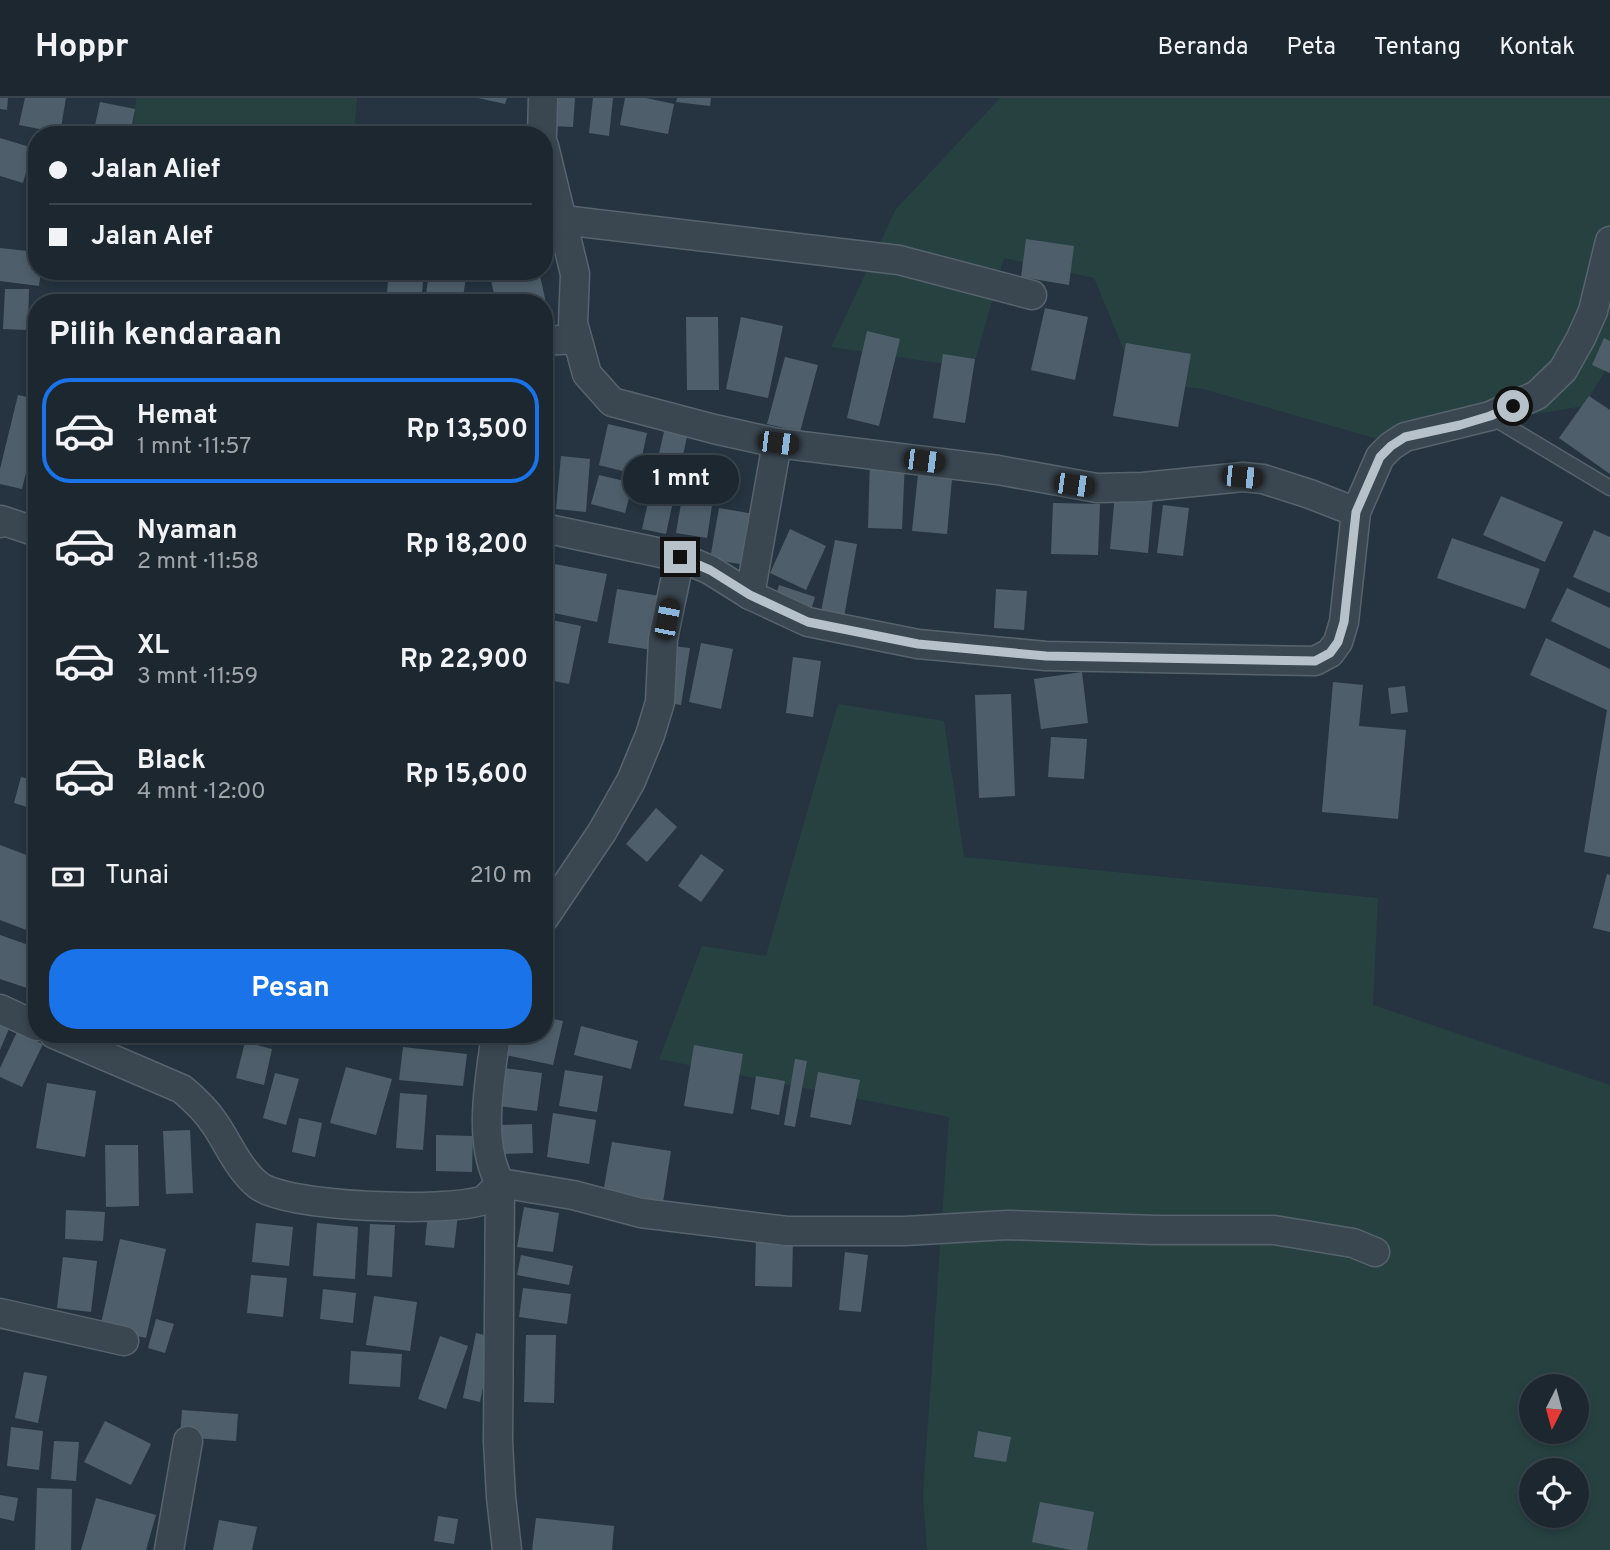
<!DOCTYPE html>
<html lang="id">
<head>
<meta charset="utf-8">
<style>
  :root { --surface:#1c2730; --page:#29333c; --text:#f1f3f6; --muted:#a0a5ab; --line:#3a444c; --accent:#1a73e8 }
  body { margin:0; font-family:Overpass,sans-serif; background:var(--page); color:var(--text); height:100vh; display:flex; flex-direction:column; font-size:26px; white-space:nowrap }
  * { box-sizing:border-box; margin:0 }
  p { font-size:23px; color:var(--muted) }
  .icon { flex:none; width:38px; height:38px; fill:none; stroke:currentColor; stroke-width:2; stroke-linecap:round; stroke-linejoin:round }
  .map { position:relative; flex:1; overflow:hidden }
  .panel { position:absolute; left:28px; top:196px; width:525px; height:749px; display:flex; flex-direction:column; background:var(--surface); border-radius:28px; box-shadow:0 4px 10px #0003,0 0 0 2px var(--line) }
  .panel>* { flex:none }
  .banner { position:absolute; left:28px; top:28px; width:525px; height:154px; border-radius:28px; box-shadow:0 4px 10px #0003,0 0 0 2px var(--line); display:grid; align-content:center; height:154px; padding:0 21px; background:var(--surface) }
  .needle { width:46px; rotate:186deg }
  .tools { position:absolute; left:1519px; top:1276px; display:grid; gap:14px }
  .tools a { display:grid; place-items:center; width:70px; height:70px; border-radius:50%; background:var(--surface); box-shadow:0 4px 10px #0003,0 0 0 2px var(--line); font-size:35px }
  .end { position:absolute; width:32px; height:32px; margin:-16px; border:9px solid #b6c1ca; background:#111; box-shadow:0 0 0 4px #111 }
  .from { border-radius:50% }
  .bubble { position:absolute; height:49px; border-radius:24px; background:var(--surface); box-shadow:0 4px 10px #0003,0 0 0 2px var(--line); font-size:23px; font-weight:700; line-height:49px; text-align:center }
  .car { position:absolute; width:21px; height:42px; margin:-21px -10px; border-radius:9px; box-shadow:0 0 5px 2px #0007; background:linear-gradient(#222 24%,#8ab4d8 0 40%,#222 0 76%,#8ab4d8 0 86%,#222 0) }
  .banner b { display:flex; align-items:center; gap:24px; height:66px; font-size:26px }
  .banner b+b { border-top:2px solid var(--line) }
  .banner i { width:18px; height:18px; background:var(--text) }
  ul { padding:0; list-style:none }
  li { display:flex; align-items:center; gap:21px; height:105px; margin:0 14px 10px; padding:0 7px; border:4px solid transparent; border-radius:28px }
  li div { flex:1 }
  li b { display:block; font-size:26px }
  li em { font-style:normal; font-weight:700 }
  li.selected { border-color:var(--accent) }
  li>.icon { width:63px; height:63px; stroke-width:1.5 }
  h2 { padding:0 21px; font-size:32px; line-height:84px }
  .pay { display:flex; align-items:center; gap:18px; height:77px; padding:0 21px; font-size:26px }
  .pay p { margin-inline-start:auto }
  .cta { display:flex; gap:14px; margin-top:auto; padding:14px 21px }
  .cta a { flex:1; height:80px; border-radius:28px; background:var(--accent); color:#fff; font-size:28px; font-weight:700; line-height:80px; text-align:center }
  header { display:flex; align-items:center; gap:42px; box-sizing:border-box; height:98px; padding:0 35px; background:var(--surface); border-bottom:2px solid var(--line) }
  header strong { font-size:33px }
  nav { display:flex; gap:38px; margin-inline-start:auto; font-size:24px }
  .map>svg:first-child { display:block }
</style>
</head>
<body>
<header>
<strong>Hoppr</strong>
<nav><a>Beranda</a><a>Peta</a><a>Tentang</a><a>Kontak</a></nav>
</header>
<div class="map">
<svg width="1610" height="1452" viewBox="0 0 1610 1452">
  <rect width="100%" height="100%" fill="#253440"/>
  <g fill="#274141" fill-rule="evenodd">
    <path d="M 136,0 L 357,0 L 354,37 L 133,37 Z"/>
    <path d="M 1000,0 L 1610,0 L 1610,265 L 1584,308 L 1381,342 L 1203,291 L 1137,284 L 1094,180 L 1004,160 L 973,270 L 831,249 L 896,111 Z"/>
    <path d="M 838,606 L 944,623 L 964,759 L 1378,800 L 1373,907 L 1610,987 L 1610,1452 L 927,1452 L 923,1398 L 949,1019 L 659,961 L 702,848 L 766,858 ZM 1531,1288 L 1577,1288 L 1577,1334 L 1531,1334 ZM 1531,1372 L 1577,1372 L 1577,1418 L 1531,1418 Z"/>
  </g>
  <g fill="#4e5f6b">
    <path d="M 0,0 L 8,0 L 7,12 L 0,11 Z"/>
    <path d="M 25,0 L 66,0 L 60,35 L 19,27 Z"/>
    <path d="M 478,0 L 507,0 L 505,6 Z"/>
    <path d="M 554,0 L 575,0 L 573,29 L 552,28 Z"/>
    <path d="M 593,0 L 613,0 L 609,38 L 589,35 Z"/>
    <path d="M 625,0 L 646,0 L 674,6 L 668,36 L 620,27 Z"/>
    <path d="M 677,0 L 711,0 L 710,8 L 676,4 Z"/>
    <path d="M 100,4 L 135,11 L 130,37 L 93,37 Z"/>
    <path d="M 0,40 L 33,50 L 23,85 L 0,78 Z"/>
    <path d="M 1026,141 L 1074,148 L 1069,187 L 1021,179 Z"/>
    <path d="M 0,150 L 37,154 L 37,173 L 41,173 L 39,188 L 0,183 Z"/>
    <path d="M 389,173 L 424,173 L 421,205 L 386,205 Z"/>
    <path d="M 429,173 L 467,173 L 462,205 L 425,205 Z"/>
    <path d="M 489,173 L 539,173 L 548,214 L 544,215 L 544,205 L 496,205 Z"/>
    <path d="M 5,191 L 29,191 L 28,232 L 3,231 Z"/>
    <path d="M 1045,210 L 1088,219 L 1075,282 L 1031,272 Z"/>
    <path d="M 686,219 L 718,219 L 719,292 L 687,292 Z"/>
    <path d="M 741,219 L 783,228 L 768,300 L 726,291 Z"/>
    <path d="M 867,233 L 900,241 L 879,328 L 847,320 Z"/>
    <path d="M 1604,240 L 1610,243 L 1610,275 L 1592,267 Z"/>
    <path d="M 1126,245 L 1191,256 L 1178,329 L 1113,318 Z"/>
    <path d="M 943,256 L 975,261 L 965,325 L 933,320 Z"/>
    <path d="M 785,259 L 818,267 L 800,334 L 767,326 Z"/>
    <path d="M 544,264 L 554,266 L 549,293 L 544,292 Z"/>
    <path d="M 18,297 L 37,301 L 37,330 L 22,391 L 0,386 L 0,371 Z"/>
    <path d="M 1589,298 L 1610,312 L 1610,376 L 1559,340 Z"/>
    <path d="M 608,326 L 647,335 L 638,377 L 599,367 Z"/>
    <path d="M 665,329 L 688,334 L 666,436 L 642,431 Z"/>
    <path d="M 544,343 L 554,344 L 546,401 L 544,401 Z"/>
    <path d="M 561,358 L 590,361 L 586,414 L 556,411 Z"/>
    <path d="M 870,362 L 905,363 L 902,431 L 868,430 Z"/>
    <path d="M 688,364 L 718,369 L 707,440 L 676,435 Z"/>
    <path d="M 919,367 L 953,370 L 947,436 L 912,433 Z"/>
    <path d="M 599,377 L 633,385 L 625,415 L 591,406 Z"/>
    <path d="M 1115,396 L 1153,399 L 1148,455 L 1110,451 Z"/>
    <path d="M 1501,398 L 1563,424 L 1545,464 L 1483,437 Z"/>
    <path d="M 1053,405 L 1100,406 L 1098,457 L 1051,456 Z"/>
    <path d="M 1163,407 L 1189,410 L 1183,458 L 1157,455 Z"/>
    <path d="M 719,410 L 760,417 L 751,468 L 710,461 Z"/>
    <path d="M 790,431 L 826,448 L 806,492 L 770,475 Z"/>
    <path d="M 1594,432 L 1610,439 L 1610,495 L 1573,479 Z"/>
    <path d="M 1452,440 L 1540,471 L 1525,511 L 1437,480 Z"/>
    <path d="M 835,442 L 857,446 L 844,519 L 821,514 Z"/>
    <path d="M 544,464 L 607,476 L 597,524 L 544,513 Z"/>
    <path d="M 779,487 L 815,499 L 810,516 L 774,504 Z"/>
    <path d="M 1567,490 L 1610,510 L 1610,551 L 1551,523 Z"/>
    <path d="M 617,491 L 660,498 L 652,552 L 608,545 Z"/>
    <path d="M 996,491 L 1027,493 L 1024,532 L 994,530 Z"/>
    <path d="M 547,521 L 581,528 L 569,586 L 544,581 L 544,533 Z"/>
    <path d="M 1546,540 L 1610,571 L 1610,759 L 1584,754 L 1607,612 L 1530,577 Z"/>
    <path d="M 701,545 L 733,551 L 721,611 L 689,604 Z"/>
    <path d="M 673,548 L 690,550 L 681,607 L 664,604 Z"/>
    <path d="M 793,559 L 821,563 L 813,619 L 786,615 Z"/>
    <path d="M 1082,574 L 1088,625 L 1041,631 L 1034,581 Z"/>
    <path d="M 1333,584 L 1363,587 L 1359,628 L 1406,632 L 1398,721 L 1322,714 Z"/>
    <path d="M 1405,588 L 1408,614 L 1391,616 L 1388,590 Z"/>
    <path d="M 1011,596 L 1015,698 L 979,700 L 975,597 Z"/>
    <path d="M 1051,639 L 1087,641 L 1084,681 L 1048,679 Z"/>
    <path d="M 21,679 L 37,683 L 37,712 L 14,705 Z"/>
    <path d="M 656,710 L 677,729 L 647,764 L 626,746 Z"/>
    <path d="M 0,747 L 37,761 L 37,812 L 29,833 L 0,822 Z"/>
    <path d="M 701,756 L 724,772 L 701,804 L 678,788 Z"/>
    <path d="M 1607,776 L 1610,777 L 1610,834 L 1593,830 Z"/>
    <path d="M 0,837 L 37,850 L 37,861 L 27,890 L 0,881 Z"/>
    <path d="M 0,913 L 14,919 L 0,952 Z"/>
    <path d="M 544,919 L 563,923 L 553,967 L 506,957 L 511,936 L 544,936 Z"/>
    <path d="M 581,928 L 638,943 L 631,971 L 574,957 Z"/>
    <path d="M 17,934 L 43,946 L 22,989 L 0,979 L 0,970 Z"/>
    <path d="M 245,944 L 272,951 L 264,987 L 236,980 Z"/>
    <path d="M 694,947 L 743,956 L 733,1016 L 684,1008 Z"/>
    <path d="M 403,949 L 467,956 L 463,988 L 399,982 Z"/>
    <path d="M 795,961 L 807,963 L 795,1029 L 784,1027 Z"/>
    <path d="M 346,969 L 392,981 L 376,1037 L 330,1025 Z"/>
    <path d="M 504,970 L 542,975 L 537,1013 L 499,1008 Z"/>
    <path d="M 565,972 L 603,978 L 597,1014 L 559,1008 Z"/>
    <path d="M 818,974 L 860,982 L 851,1027 L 810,1019 Z"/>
    <path d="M 275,975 L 299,981 L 286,1027 L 263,1020 Z"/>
    <path d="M 756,978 L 785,983 L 779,1017 L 751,1011 Z"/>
    <path d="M 47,985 L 96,993 L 85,1059 L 36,1050 Z"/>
    <path d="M 400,995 L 427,997 L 423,1052 L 396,1050 Z"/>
    <path d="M 553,1015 L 596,1022 L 589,1066 L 547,1059 Z"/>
    <path d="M 299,1020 L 322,1025 L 315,1059 L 292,1054 Z"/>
    <path d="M 532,1026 L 533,1055 L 498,1056 L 497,1027 Z"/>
    <path d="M 190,1032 L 193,1095 L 166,1096 L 163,1033 Z"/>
    <path d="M 436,1037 L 473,1038 L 472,1074 L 436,1073 Z"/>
    <path d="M 612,1044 L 671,1053 L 663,1104 L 603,1095 Z"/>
    <path d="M 105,1047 L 138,1047 L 139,1108 L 106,1109 Z"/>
    <path d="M 524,1109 L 559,1115 L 553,1154 L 517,1149 Z"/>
    <path d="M 66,1112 L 105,1114 L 103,1143 L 65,1141 Z"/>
    <path d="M 428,1113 L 458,1116 L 454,1150 L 425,1147 Z"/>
    <path d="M 256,1125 L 293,1129 L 289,1168 L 252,1164 Z"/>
    <path d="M 317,1125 L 358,1129 L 355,1181 L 313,1178 Z"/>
    <path d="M 370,1126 L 395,1127 L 392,1179 L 367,1177 Z"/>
    <path d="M 756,1137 L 793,1139 L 792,1189 L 755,1188 Z"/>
    <path d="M 120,1141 L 166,1151 L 146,1240 L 100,1230 Z"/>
    <path d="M 845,1154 L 868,1157 L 861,1214 L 839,1212 Z"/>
    <path d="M 521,1157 L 573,1168 L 569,1187 L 517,1177 Z"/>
    <path d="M 63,1159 L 97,1163 L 91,1214 L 57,1210 Z"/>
    <path d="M 251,1177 L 287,1180 L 283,1219 L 247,1215 Z"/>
    <path d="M 523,1190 L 571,1196 L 567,1226 L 519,1219 Z"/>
    <path d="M 323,1191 L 356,1195 L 353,1225 L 320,1221 Z"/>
    <path d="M 374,1198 L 417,1204 L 410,1253 L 366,1247 Z"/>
    <path d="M 156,1221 L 174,1226 L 165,1255 L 148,1250 Z"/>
    <path d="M 476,1235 L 493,1239 L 480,1304 L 463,1300 Z"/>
    <path d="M 526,1237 L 556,1237 L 554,1305 L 524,1304 Z"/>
    <path d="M 440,1238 L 468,1248 L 446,1311 L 418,1301 Z"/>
    <path d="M 351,1253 L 402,1256 L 400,1289 L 349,1286 Z"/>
    <path d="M 24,1274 L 47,1278 L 38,1325 L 15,1320 Z"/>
    <path d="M 182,1312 L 238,1316 L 236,1343 L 180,1339 Z"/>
    <path d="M 105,1323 L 151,1346 L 131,1387 L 84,1364 Z"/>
    <path d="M 11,1329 L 43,1333 L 39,1372 L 7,1368 Z"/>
    <path d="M 978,1333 L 1011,1339 L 1006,1364 L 974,1359 Z"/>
    <path d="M 54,1343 L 79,1344 L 76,1383 L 51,1381 Z"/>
    <path d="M 37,1390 L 72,1391 L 71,1452 L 35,1452 Z"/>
    <path d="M 0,1397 L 18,1400 L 14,1423 L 0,1420 Z"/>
    <path d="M 96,1400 L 156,1417 L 146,1452 L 81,1452 Z"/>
    <path d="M 1040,1404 L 1094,1414 L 1087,1452 L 1071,1452 L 1032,1444 Z"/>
    <path d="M 438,1418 L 458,1421 L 454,1446 L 434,1443 Z"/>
    <path d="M 536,1420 L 614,1428 L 612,1452 L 532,1452 Z"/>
    <path d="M 219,1422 L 257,1429 L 252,1452 L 213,1452 Z"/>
  </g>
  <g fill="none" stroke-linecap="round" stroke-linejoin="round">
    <defs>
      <path id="lane" d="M 1490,318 L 1610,390"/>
      <g id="street">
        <path d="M 542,37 L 543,0"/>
        <path d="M 544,48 L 575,176 L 573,225 L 587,276 L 612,304 L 714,331 L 777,345 L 998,372 L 1097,390 L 1143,389 L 1243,379 L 1263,381 L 1310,396 L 1356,414"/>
        <path d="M 563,122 L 899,162 L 1032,197"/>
        <path d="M 544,243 L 577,241"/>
        <path d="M 0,425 L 1,422 L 37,434"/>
        <path d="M 544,430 L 680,459 L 710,472 L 750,497 L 808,524 L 918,546 L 1046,558 L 1315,563 L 1330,555 L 1338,544 L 1344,524 L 1356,414 L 1380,359 L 1391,348 L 1405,339 L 1490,318 L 1537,297 L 1563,272 L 1581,240 L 1593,213 L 1610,143"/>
        <path d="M 750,497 L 777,345"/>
        <path d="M 544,820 L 602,734 L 631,683 L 650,637 L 660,604 L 663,541 L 680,459"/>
        <path d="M 0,911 L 37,928"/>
        <path d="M 54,936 L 182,991 C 194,1001 206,1012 215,1026 C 228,1045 239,1072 258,1087 C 287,1110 445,1114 481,1103 C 488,1100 495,1091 500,1085"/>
        <path d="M 496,936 C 490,981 477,1044 500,1085 L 498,1343 L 501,1399 L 507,1452"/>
        <path d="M 500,1085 L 573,1097 L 641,1115 L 787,1133 L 905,1133 L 1007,1127 L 1155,1132 L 1274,1132 L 1353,1145 L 1375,1154"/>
        <path d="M 0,1215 L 124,1243"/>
        <path d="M 169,1452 L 188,1343"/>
      </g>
    </defs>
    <use href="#lane" stroke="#57646d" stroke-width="17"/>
    <use href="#street" stroke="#57646d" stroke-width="31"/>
    <use href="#lane" stroke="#3a4650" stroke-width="14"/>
    <use href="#street" stroke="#3a4650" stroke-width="28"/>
  </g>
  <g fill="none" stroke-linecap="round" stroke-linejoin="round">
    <path stroke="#b6c1ca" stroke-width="9" d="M 680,459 L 710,472 L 750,497 L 808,524 L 918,546 L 1046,558 L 1315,563 L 1330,555 L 1338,544 L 1344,524 L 1356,414 L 1380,359 L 1391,348 L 1405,339 L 1460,327 L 1490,318 L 1513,308"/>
  </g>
</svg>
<div class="tools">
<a><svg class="needle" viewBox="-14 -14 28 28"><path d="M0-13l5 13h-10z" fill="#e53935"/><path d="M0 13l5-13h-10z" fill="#a0a5ab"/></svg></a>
<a><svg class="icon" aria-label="locate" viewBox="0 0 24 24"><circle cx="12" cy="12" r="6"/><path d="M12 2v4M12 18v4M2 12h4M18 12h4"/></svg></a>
</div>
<i class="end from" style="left:1513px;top:308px"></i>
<i class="end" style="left:680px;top:459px"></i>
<div class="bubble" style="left:623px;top:357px;width:116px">1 mnt</div>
<i class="car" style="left:778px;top:345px;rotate:97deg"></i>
<i class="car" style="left:924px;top:363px;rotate:97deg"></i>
<i class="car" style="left:1242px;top:379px;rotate:96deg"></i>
<i class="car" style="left:1074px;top:387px;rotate:98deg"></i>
<i class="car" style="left:667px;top:521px;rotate:11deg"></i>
<div class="banner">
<b><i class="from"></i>Jalan Alief</b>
<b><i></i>Jalan Alef</b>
</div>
<section class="panel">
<h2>Pilih kendaraan</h2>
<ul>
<li class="selected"><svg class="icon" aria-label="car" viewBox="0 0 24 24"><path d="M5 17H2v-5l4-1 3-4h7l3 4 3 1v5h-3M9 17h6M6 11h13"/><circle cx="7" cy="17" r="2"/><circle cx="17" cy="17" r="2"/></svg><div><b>Hemat</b><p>1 mnt · 11:57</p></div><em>Rp 13,500</em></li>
<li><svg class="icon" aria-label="car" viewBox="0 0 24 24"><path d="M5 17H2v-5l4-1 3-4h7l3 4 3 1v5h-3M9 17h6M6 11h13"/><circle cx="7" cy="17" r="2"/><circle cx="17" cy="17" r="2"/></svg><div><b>Nyaman</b><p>2 mnt · 11:58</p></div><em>Rp 18,200</em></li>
<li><svg class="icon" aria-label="car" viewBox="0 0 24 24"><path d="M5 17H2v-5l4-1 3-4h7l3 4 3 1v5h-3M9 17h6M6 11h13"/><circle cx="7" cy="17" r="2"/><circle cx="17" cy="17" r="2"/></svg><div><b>XL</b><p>3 mnt · 11:59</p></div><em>Rp 22,900</em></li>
<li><svg class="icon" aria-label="car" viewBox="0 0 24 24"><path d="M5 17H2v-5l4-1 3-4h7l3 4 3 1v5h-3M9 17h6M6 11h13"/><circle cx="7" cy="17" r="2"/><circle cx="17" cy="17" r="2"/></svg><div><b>Black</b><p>4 mnt · 12:00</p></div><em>Rp 15,600</em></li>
</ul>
<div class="pay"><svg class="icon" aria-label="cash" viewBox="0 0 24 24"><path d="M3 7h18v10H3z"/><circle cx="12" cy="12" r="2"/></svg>Tunai<p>210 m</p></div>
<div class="cta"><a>Pesan</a></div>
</section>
</div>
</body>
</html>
